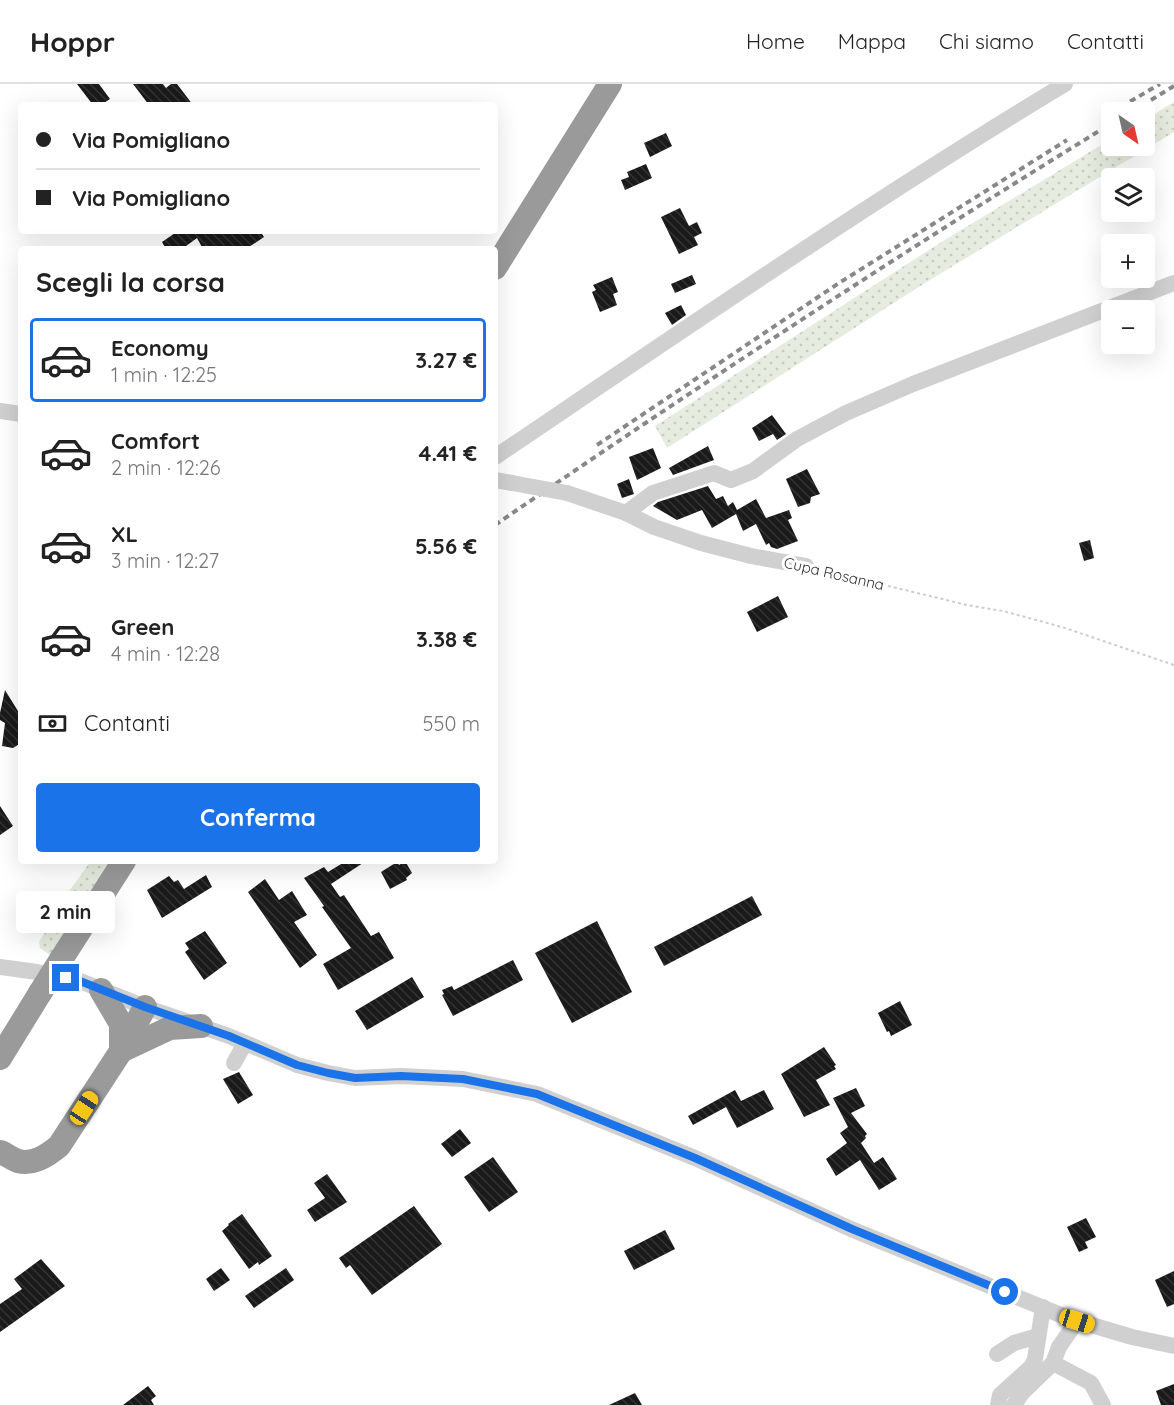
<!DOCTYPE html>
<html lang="it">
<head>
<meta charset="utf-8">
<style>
  :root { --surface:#fff; --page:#f6f6f6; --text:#222; --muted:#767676; --line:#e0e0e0; --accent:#1a73e8 }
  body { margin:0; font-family:Quicksand,sans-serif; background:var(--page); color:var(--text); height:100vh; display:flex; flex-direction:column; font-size:22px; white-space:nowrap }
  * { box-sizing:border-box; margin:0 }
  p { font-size:20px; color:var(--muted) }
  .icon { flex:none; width:33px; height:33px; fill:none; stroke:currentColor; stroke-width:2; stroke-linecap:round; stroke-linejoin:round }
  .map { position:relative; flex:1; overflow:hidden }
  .sheet { position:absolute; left:18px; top:162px; width:480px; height:618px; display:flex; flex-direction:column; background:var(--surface); border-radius:6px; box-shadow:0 6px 24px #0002 }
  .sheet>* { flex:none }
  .top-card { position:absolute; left:18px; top:18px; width:480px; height:132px; border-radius:6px; box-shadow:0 6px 24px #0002; display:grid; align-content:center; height:132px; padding:0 18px; background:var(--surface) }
  .needle { width:39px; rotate:146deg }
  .fabs { position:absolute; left:1101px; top:18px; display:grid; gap:12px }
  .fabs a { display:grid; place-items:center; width:54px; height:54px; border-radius:6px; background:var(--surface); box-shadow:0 6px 24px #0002; font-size:30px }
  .end { position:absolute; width:27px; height:27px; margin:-14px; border:8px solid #1a73e8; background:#fff; box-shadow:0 0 0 3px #fff }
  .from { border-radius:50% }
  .bubble { position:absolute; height:42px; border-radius:6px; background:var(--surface); box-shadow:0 6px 24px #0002; font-size:20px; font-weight:700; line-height:42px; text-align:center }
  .car { position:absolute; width:18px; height:36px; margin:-18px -9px; border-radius:8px; box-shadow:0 0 4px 2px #0007; background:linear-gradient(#f5c518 24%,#345 0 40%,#f5c518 0 76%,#345 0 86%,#f5c518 0) }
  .top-card b { display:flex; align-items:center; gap:21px; height:57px; font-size:22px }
  .top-card b+b { border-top:2px solid var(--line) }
  .top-card i { width:15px; height:15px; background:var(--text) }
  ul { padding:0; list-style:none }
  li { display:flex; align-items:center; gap:18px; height:84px; margin:0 12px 9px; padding:0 6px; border:3px solid transparent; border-radius:6px }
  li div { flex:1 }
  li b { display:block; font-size:22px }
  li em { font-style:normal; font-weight:700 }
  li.current { border-color:var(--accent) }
  li>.icon { width:54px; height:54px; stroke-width:1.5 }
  h2 { padding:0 18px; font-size:27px; line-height:72px }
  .pay { display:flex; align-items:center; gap:15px; height:66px; padding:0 18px; font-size:22px }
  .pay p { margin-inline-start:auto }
  .primary-button { display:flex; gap:12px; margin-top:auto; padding:12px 18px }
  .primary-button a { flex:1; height:69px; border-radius:6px; background:var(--accent); color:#fff; font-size:24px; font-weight:700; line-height:69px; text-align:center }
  header { display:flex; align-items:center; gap:36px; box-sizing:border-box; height:84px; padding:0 30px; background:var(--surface); border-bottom:2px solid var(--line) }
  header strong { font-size:28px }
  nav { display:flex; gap:33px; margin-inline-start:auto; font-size:21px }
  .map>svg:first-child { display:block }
</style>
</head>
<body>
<header>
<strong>Hoppr</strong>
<nav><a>Home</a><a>Mappa</a><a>Chi siamo</a><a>Contatti</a></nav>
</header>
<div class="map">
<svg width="1174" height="1321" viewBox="0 0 1174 1321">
  <defs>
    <pattern id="grass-dots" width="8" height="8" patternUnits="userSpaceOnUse" patternTransform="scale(1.5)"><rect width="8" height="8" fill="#e6ecdf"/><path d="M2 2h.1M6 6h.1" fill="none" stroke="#c6cbc0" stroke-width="1.8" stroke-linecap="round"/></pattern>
    <pattern id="building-back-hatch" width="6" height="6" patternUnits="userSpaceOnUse" patternTransform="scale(1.5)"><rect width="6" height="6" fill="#1a1a1a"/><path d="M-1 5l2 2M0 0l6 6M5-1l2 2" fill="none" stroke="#333"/></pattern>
  </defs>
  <rect width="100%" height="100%" fill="#fff"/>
  <g fill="url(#grass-dots)">
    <path d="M 1174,18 L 1174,48 L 925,199 L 667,364 L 655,342 L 943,157 L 1111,55 L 1112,62 L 1144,62 L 1145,36 Z"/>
    <path d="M 91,777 L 111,777 L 51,872 L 40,864 L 39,858 L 67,810 Z"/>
  </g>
  <g fill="url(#building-back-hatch)">
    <path d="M 77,0 L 99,0 L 110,15 L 101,21 L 93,21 Z"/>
    <path d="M 133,0 L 163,0 L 166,4 L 171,0 L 177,0 L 193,21 L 149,21 Z"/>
    <path d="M 666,49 L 672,62 L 650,73 L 644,59 Z"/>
    <path d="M 646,80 L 652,94 L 625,106 L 621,96 L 629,93 L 627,88 Z"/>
    <path d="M 680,124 L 689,142 L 697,138 L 702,149 L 694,153 L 698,161 L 679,170 L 661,133 Z"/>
    <path d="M 178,147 L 260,147 L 264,153 L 246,165 L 203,165 L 197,154 L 182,165 L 166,165 L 162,158 Z"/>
    <path d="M 692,191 L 696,200 L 675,209 L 671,200 Z"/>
    <path d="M 612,193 L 618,208 L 613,210 L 617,221 L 600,228 L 592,208 L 596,206 L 593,201 Z"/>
    <path d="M 681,221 L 686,231 L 672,241 L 665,229 Z"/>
    <path d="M 772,331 L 786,350 L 777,356 L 773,350 L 759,357 L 752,344 Z"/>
    <path d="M 708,362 L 714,376 L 673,391 L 669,384 Z"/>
    <path d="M 653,364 L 661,384 L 637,396 L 629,373 Z"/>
    <path d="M 807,385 L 820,410 L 811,413 L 810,419 L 798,423 L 786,395 Z"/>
    <path d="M 629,395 L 634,410 L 622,414 L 617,400 Z"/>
    <path d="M 708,402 L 716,415 L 723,412 L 728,422 L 733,418 L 737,426 L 756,415 L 766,434 L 789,426 L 792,434 L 788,436 L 798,457 L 777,465 L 771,463 L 769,459 L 766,461 L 756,440 L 743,447 L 736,430 L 712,444 L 702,426 L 677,436 L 653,422 L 658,418 Z"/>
    <path d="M 1090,456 L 1094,474 L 1084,477 L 1079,459 Z"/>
    <path d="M 778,512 L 788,533 L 757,548 L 747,528 Z"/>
    <path d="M 5,606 L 21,632 L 21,659 L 13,664 L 2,662 L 5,639 L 0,636 L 0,629 Z"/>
    <path d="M 0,722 L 13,742 L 0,751 Z"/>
    <path d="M 346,777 L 366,777 L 331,800 L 340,813 L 344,811 L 371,852 L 379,848 L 394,874 L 338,906 L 323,880 L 351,864 L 322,823 L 324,822 L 304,794 L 324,783 L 328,788 Z"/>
    <path d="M 405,777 L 412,789 L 406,794 L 407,796 L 390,805 L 381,788 L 397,778 L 399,781 Z"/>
    <path d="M 206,791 L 212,803 L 162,834 L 147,806 L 169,792 L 174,798 L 178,796 L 184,805 Z"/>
    <path d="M 265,795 L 279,816 L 292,807 L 307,831 L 294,838 L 317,871 L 300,884 L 248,808 Z"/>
    <path d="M 752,812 L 762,831 L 664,882 L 654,863 Z"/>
    <path d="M 597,837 L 632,908 L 572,939 L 535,869 Z"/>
    <path d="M 205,847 L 227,879 L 204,896 L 185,868 L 189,865 L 185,859 Z"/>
    <path d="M 513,876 L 523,896 L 453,932 L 442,911 L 444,910 L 442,906 L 452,902 L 454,906 Z"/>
    <path d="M 412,893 L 424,913 L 367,946 L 355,927 Z"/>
    <path d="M 900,917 L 912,941 L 891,952 L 889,947 L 887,948 L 878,929 Z"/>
    <path d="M 824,963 L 836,981 L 834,982 L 836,985 L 816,996 L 830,1021 L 804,1033 L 781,990 Z"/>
    <path d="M 239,988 L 253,1011 L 238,1020 L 223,995 Z"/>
    <path d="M 856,1004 L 865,1022 L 851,1029 L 867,1050 L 865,1052 L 866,1054 L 861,1059 L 874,1079 L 883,1073 L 897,1095 L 879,1106 L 860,1076 L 836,1092 L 826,1075 L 847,1059 L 840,1049 L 848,1043 L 833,1014 Z"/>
    <path d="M 735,1006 L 741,1017 L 764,1006 L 774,1025 L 737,1044 L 726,1023 L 693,1041 L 688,1032 Z"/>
    <path d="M 460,1045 L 471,1059 L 452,1073 L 441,1060 Z"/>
    <path d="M 493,1073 L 518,1108 L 489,1128 L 464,1093 Z"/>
    <path d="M 327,1090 L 347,1118 L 315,1138 L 307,1126 L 325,1114 L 314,1099 Z"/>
    <path d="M 414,1122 L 442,1160 L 372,1211 L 350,1181 L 346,1184 L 339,1174 Z"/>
    <path d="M 242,1130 L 272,1172 L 259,1181 L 258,1178 L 249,1185 L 222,1147 L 229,1141 L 228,1140 Z"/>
    <path d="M 1086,1134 L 1096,1153 L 1085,1158 L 1088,1164 L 1079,1168 L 1067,1143 Z"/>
    <path d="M 665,1146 L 675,1165 L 634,1186 L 624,1167 Z"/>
    <path d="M 41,1175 L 65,1202 L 0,1248 L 0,1220 L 22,1205 L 14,1195 Z"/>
    <path d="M 221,1184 L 230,1196 L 214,1207 L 206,1195 Z"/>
    <path d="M 286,1184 L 294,1196 L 254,1224 L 245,1212 Z"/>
    <path d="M 1174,1187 L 1174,1220 L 1167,1223 L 1155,1196 Z"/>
    <path d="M 1174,1300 L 1174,1321 L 1161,1321 L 1156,1307 Z"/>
    <path d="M 148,1302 L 156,1312 L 151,1316 L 154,1321 L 123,1321 Z"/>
    <path d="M 635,1309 L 642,1321 L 609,1321 Z"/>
  </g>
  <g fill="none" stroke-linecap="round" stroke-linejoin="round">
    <path stroke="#cdcdcd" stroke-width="2" stroke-dasharray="3 3" stroke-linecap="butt" d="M 818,485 L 967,521 L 1003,527 L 1062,543 L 1174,581"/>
    <g stroke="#d0d0d0" stroke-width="16">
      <path d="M 0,327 L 21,330"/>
      <path d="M 495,373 C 683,246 871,117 1065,0"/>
      <path d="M 495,396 L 512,399"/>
      <path d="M 567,409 L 626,429 L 654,443 L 701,459 L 751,472 L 806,482"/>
      <path d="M 626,429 L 653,409 L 714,389 L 731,396 L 753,387 L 797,355 L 846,329 L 913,300 L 1174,199"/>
      <path d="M 0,883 L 37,888 L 80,897 L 145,923 L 229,952 L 297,981 L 328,989 L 355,994 L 401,992 L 463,995 L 537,1010 L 695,1074 L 851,1145 L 1068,1234 L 1132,1253 L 1174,1262"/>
      <path d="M 234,979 L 245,959"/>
      <path d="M 997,1270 L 1014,1259 L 1038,1252"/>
      <path d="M 1053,1279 L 1091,1299 L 1103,1321"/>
      <path d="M 998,1321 L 1000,1311 L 1031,1283 L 1035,1275 L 1043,1223"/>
      <path d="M 1014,1321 L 1022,1309 L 1053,1279 L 1059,1263 L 1077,1237"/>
    </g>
    <g stroke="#9a9a9a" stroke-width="24">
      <path d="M 495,184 L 610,0"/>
      <path d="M 62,874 L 124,777"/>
      <path d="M 101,906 L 121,940 L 121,967"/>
      <path d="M 121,967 L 170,944 L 201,942"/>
      <path d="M 0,974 L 40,909"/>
      <path d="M 0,1068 C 6,1070 12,1075 18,1077 C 34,1081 48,1071 59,1062 L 121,967 L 145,923"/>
    </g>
    <g stroke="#888" stroke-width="4" stroke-dasharray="6 4.5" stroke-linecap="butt">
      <path d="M 1151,16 L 1174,2"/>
      <path d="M 1112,28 L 1160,0"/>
      <path d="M 597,361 L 839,199 L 1067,56"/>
      <path d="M 495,441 C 698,302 902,168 1112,39"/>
    </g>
    <path stroke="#d0d0d0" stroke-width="16" d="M 512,399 L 567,409"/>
    <path stroke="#9a9a9a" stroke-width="24" d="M 40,909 L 62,874"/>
  </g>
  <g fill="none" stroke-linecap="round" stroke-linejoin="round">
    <path stroke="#1a73e8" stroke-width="8" d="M 66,894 L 80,897 L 145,923 L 229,952 L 297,981 L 328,989 L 355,994 L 401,992 L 463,995 L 537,1010 L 695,1074 L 852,1145 L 1005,1208"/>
  </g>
  <g text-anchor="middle" stroke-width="6" stroke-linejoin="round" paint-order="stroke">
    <g font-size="15" fill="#333" stroke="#fff">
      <text transform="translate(834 490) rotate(13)" y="5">Cupa Rosanna</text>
    </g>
  </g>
</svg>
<div class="fabs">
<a><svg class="needle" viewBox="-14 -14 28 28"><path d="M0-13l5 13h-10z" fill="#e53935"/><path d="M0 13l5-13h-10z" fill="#767676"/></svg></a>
<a><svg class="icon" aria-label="layers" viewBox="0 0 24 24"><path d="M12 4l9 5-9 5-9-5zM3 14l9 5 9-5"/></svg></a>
<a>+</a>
<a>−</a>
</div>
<i class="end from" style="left:1005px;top:1208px"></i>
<i class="end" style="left:66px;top:894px"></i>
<div class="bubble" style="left:16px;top:807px;width:99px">2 min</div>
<i class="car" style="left:84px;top:1024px;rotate:33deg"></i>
<i class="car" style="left:1077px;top:1237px;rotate:107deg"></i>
<div class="top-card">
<b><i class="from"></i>Via Pomigliano</b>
<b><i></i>Via Pomigliano</b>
</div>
<section class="sheet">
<h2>Scegli la corsa</h2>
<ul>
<li class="current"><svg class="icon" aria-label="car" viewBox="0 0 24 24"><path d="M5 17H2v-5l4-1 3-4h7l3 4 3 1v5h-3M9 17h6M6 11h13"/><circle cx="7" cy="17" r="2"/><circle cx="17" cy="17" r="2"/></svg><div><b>Economy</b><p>1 min · 12:25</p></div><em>3.27 €</em></li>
<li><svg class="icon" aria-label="car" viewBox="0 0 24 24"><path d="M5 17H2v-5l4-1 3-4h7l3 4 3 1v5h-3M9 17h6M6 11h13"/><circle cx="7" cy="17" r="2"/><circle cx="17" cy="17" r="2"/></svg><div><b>Comfort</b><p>2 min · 12:26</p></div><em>4.41 €</em></li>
<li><svg class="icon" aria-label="car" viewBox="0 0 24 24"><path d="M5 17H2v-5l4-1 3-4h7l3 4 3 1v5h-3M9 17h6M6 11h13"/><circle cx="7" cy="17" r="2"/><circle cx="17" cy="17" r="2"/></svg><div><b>XL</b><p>3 min · 12:27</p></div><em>5.56 €</em></li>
<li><svg class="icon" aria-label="car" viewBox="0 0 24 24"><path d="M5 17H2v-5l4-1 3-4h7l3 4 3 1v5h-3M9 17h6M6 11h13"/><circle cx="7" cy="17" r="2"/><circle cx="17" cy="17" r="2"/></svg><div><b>Green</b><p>4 min · 12:28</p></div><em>3.38 €</em></li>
</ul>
<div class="pay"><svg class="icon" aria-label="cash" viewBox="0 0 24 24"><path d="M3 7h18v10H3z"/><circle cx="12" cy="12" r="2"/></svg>Contanti<p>550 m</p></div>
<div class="primary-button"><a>Conferma</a></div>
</section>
</div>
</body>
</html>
